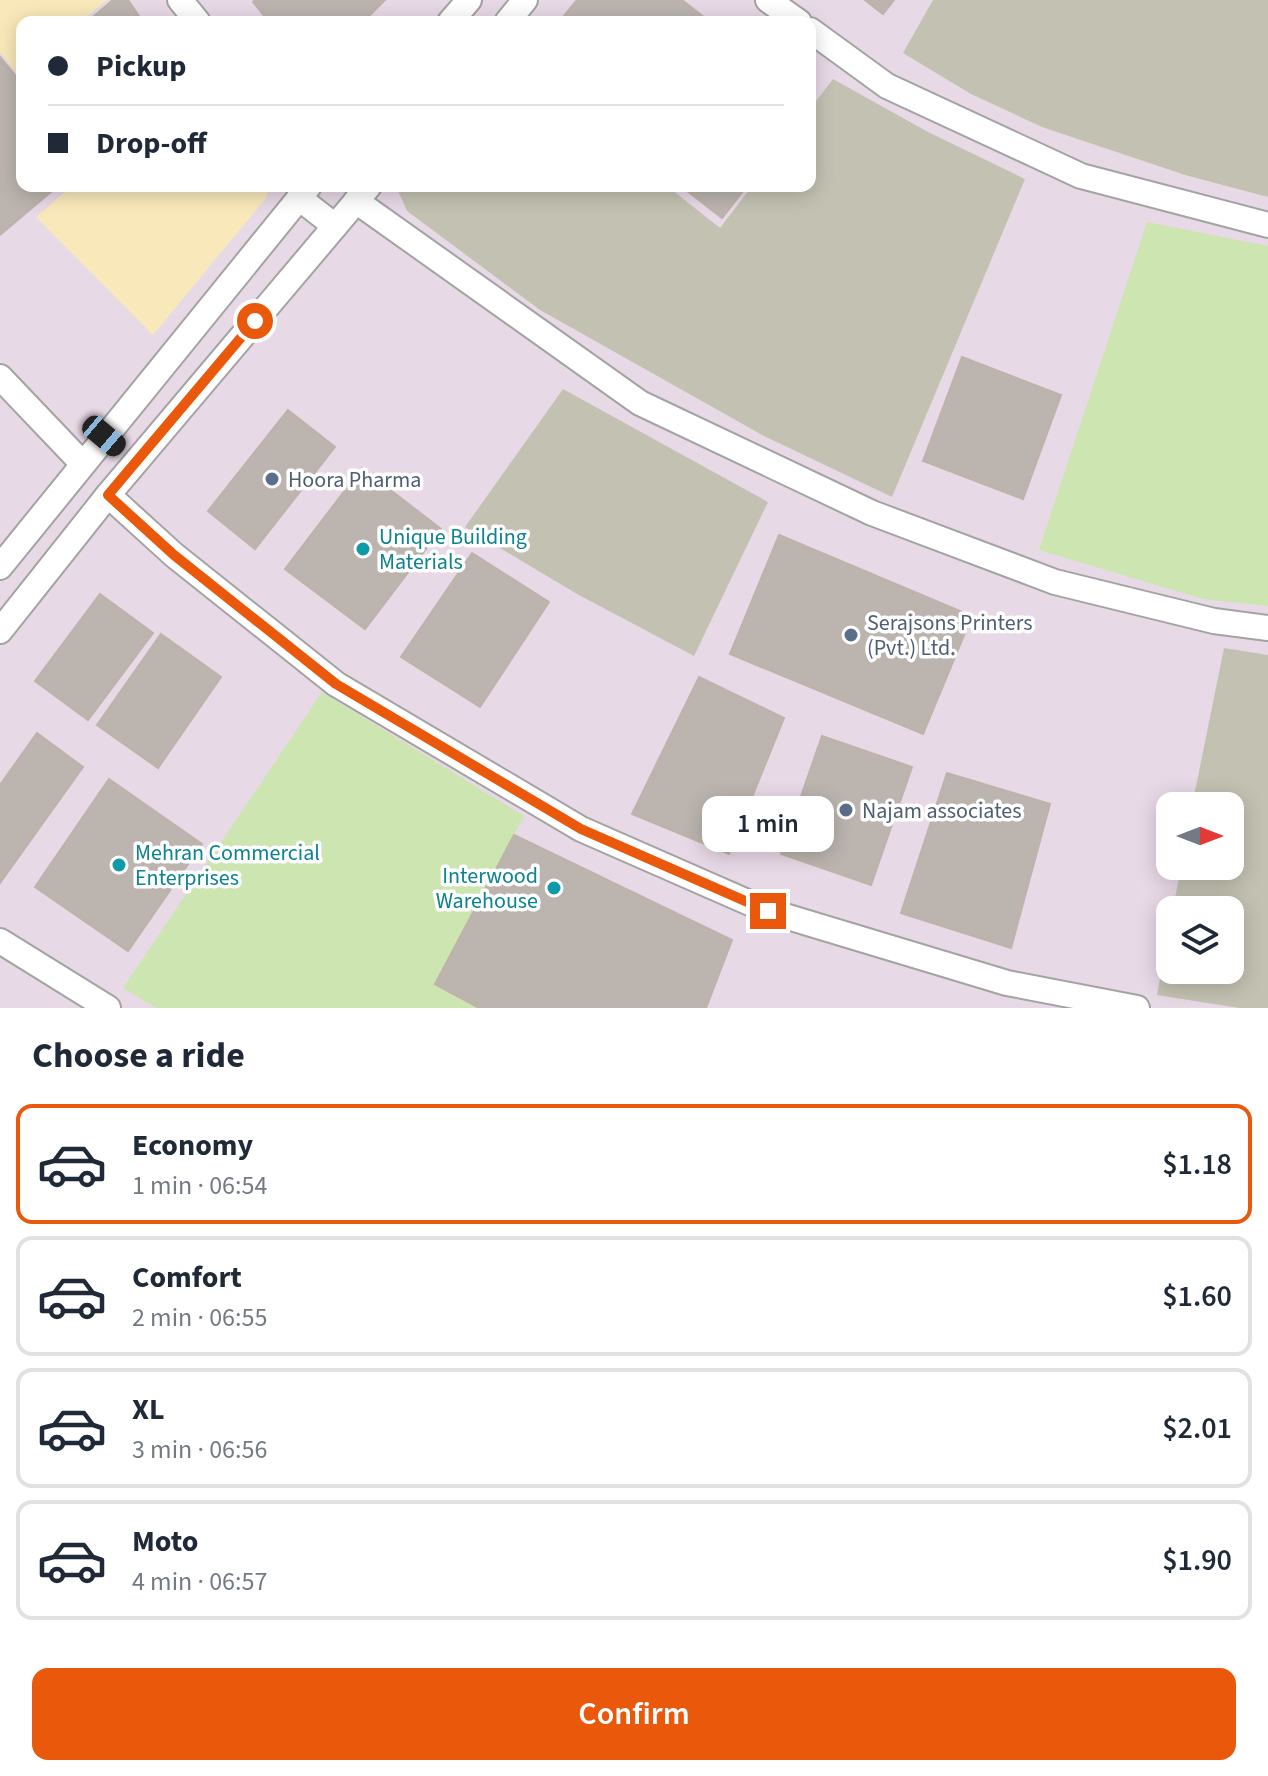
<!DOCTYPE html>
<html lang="en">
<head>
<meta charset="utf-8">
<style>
  :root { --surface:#fff; --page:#f2f2f3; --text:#1f2937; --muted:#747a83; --line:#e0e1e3; --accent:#ea580c }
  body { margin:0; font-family:"Source Sans 3",sans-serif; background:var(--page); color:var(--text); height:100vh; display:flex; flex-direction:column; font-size:30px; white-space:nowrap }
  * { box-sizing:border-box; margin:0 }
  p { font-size:26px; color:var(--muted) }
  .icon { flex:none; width:44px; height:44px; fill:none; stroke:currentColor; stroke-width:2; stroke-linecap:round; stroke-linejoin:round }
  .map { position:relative; height:1008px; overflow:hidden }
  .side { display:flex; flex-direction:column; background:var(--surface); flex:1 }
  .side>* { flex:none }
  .hud { position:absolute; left:16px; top:16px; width:800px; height:176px; border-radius:16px; box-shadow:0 4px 20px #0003; display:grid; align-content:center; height:176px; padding:0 32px; background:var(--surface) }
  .needle { width:52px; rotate:90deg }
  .tools { position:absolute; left:1156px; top:792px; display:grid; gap:16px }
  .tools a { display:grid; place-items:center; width:88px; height:88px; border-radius:16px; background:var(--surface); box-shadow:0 4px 20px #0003; font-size:40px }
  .end { position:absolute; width:36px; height:36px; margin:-18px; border:10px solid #ea580c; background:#fff; box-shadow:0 0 0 4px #fff }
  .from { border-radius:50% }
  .bubble { position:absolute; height:56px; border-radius:16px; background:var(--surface); box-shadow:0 4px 20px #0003; font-size:26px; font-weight:600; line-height:56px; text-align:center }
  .car { position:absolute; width:24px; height:48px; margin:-24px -12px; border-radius:10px; box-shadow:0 0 6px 2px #0007; background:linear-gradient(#222 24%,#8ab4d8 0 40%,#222 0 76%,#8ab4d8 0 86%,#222 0) }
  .hud b { display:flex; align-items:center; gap:28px; height:76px; font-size:30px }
  .hud b+b { border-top:2px solid var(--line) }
  .hud i { width:20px; height:20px; background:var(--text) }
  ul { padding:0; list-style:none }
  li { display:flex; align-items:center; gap:24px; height:120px; margin:0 16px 12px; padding:0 16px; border:4px solid var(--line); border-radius:16px }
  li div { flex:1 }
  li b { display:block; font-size:30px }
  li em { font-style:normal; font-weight:600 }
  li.selected { border-color:var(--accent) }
  li>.icon { width:72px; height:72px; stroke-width:1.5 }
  h2 { padding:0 32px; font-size:36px; line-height:96px }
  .action { display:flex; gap:16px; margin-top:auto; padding:16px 32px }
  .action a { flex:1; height:92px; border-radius:16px; background:var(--accent); color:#fff; font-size:32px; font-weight:600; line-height:92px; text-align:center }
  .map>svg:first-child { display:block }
</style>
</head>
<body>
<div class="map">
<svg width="1268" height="1008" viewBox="0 0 1268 1008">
  <rect width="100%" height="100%" fill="#efece6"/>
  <path fill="#e8d9e6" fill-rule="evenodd" d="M 0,0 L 1268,0 L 1268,1008 L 0,1008 ZM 22,22 L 810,22 L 810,186 L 22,186 ZM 1170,806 L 1230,806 L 1230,866 L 1170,866 ZM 1170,910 L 1230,910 L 1230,970 L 1170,970 Z"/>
  <g fill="#c3c2b2">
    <path d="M 933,0 L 1268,0 L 1268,197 L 1185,175 L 1042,127 L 971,94 L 903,53 Z"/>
    <path d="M 833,79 L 928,132 L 1025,179 L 892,497 L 764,436 L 540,310 L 407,211 L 396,186 L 667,186 L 720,228 L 752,186 L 810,186 L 810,109 Z"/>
    <path d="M 563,389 L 768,502 L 694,656 L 577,594 L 465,527 Z"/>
    <path d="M 1224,648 L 1268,655 L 1268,1008 L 1239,1008 L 1157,995 L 1170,924 L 1170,970 L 1230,970 L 1230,910 L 1173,910 L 1181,866 L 1230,866 L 1230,806 L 1192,806 Z"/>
  </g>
  <g fill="#cde5b0">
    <path d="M 1147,222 L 1268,246 L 1268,606 L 1203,599 L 1039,550 Z"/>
    <path d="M 322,692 L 524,816 L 435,983 L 479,1008 L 156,1008 L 123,988 Z"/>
  </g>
  <g fill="#f9e9ba">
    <path d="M 0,0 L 107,0 L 80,22 L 22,22 L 22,70 L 17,74 L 0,52 Z"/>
    <path d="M 72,186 L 270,186 L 266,198 L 153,335 L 36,217 Z"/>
  </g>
  <g fill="#bcb5af" stroke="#c0b2aa" stroke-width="2">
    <path d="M 113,0 L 128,0 L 143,22 L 87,22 Z"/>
    <path d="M 255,0 L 385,0 L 363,22 L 269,22 L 253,2 Z"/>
    <path d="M 577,0 L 682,0 L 710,22 L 559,22 Z"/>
    <path d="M 865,0 L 894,0 L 883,14 Z"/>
    <path d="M 0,57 L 18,79 L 22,76 L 22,186 L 58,186 L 0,235 Z"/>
    <path d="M 681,186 L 747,186 L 722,218 Z"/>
    <path d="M 962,357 L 1061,395 L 1023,499 L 923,461 Z"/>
    <path d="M 288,410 L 335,447 L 255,549 L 208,511 Z"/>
    <path d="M 362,468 L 441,529 L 365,629 L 285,569 Z"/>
    <path d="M 779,535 L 972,616 L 923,734 L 730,654 Z"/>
    <path d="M 472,553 L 549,602 L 480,707 L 401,657 Z"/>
    <path d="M 100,594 L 153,633 L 88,720 L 35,681 Z"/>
    <path d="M 161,634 L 221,677 L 158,768 L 97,725 Z"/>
    <path d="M 699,677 L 784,718 L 729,854 L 632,814 Z"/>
    <path d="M 37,733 L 83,767 L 0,883 L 0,785 Z"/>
    <path d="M 822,736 L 912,767 L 871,885 L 781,854 Z"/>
    <path d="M 947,773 L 1050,804 L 1011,948 L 901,913 Z"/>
    <path d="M 109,779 L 202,844 L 128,951 L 35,887 Z"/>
    <path d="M 514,835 L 732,940 L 706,1008 L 479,1008 L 435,984 Z"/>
  </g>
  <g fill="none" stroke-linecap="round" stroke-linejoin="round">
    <defs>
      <g id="minor">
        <path d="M 180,0 L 198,22"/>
        <path d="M 768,0 L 799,22"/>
        <path d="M 450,22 L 469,0"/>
        <path d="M 507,22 L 525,0"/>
        <path d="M 810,30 L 887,86 L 1081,176 L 1268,225"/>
        <path d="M 299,198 L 335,226"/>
        <path d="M 356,201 L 640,403 L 872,513 L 1055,582 L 1214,621 L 1268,628"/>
        <path d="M 0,377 L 82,463"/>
        <path d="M 108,495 L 174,555 L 336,684 L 581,829 L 768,911 L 1007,983 L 1137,1008"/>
        <path d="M 0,567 L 309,186"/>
        <path d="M 0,631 L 108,495 L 369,186"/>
        <path d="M 0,941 L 108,1008"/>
      </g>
    </defs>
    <use href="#minor" stroke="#a3a3a3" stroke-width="28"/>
    <use href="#minor" stroke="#fff" stroke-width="24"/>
  </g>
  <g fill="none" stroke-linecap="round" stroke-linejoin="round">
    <path stroke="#ea580c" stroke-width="10" d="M 255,321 L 108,495 L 174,555 L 336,684 L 581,829 L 768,911"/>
  </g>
  <g fill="#5c6f8a" stroke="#fff" stroke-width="3">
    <circle cx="272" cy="479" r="8"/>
    <circle cx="851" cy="635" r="8"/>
    <circle cx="846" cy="810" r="8"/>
  </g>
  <g fill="#0f9aa8" stroke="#fff" stroke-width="3">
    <circle cx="363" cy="549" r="8"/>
    <circle cx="119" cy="865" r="8"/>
    <circle cx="554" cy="888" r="8"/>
  </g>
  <g text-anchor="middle" stroke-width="7" stroke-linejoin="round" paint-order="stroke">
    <g font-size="22" fill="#4e5e75" stroke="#fff" text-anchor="start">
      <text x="288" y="487">Hoora Pharma</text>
      <text x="867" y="630">Serajsons Printers<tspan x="867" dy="25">(Pvt.) Ltd.</tspan></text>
      <text x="862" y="818">Najam associates</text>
    </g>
    <g font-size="22" fill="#0d838f" stroke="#fff" text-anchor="start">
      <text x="379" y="544">Unique Building<tspan x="379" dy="25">Materials</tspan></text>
      <text x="135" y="860">Mehran Commercial<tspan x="135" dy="25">Enterprises</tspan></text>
      <text x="538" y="883" text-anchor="end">Interwood<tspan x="538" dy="25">Warehouse</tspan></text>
    </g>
  </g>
</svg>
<div class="tools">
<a><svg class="needle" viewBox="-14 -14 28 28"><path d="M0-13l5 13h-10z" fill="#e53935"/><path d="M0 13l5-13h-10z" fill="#747a83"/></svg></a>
<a><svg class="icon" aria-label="layers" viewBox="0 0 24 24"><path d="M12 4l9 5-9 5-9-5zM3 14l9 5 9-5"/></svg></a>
</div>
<i class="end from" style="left:255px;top:321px"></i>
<i class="end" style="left:768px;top:911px"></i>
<div class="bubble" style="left:702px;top:796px;width:132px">1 min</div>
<i class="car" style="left:104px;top:436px;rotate:130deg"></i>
<div class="hud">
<b><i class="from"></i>Pickup</b>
<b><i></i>Drop-off</b>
</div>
</div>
<section class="side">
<h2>Choose a ride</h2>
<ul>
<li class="selected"><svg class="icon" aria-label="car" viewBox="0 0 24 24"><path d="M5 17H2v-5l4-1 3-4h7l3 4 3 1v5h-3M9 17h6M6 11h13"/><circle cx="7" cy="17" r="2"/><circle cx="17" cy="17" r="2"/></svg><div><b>Economy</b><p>1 min · 06:54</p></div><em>$1.18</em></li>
<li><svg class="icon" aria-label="car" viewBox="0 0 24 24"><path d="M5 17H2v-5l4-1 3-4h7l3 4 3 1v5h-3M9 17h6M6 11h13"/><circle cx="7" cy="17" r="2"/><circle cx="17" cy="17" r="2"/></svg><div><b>Comfort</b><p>2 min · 06:55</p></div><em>$1.60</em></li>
<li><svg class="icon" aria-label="car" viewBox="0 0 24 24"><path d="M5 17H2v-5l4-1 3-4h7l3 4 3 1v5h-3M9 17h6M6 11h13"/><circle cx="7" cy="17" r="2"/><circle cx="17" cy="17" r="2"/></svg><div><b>XL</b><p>3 min · 06:56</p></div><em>$2.01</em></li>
<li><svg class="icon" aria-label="car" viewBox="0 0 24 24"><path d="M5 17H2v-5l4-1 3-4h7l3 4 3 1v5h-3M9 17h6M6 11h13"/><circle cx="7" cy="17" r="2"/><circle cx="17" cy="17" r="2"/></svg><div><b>Moto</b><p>4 min · 06:57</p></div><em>$1.90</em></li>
</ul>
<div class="action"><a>Confirm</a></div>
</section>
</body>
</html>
